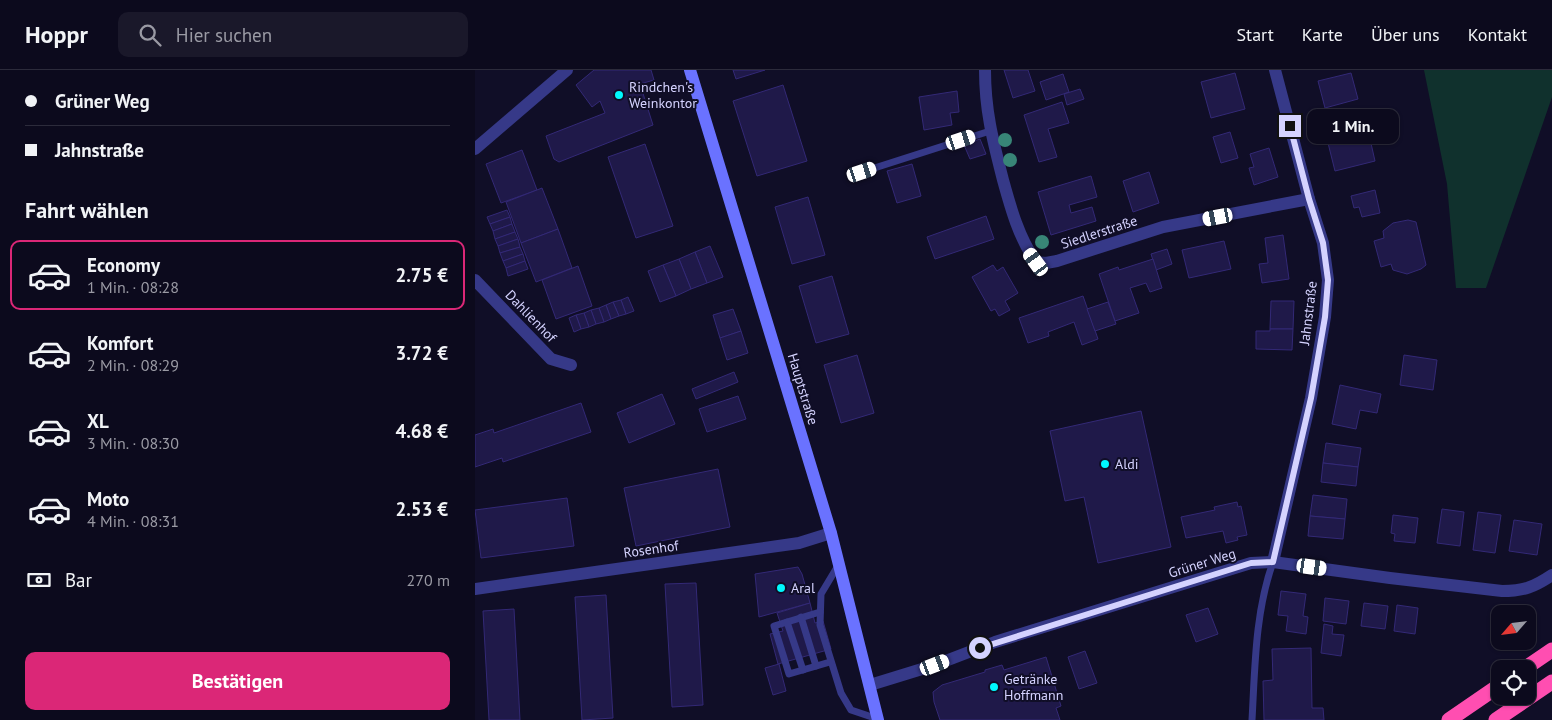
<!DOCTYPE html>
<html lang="de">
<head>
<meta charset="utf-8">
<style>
  :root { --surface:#0c0a1d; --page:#1a182a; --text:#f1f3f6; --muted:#9a9aa4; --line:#2c2b3b; --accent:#db2777 }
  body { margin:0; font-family:"PT Sans",sans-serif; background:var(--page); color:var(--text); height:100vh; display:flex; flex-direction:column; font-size:19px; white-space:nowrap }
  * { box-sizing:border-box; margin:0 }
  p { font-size:16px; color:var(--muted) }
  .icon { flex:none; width:28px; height:28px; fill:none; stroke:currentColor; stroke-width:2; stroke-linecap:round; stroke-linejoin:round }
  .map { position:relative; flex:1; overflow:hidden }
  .details { display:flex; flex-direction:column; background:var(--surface); width:475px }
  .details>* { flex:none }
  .hud { display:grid; align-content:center; height:110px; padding:0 25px; background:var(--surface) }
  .needle { width:32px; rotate:242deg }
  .fabs { position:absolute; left:1016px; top:535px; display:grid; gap:10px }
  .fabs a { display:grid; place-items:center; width:45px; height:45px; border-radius:10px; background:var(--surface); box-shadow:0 1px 4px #0004,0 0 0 1px var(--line); font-size:25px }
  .end { position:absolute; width:22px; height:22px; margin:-11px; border:6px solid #d5d3ff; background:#111; box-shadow:0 0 0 2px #111 }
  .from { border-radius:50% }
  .bubble { position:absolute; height:35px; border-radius:10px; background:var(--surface); box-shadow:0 1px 4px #0004,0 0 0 1px var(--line); font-size:16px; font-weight:700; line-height:35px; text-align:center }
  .car { position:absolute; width:15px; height:30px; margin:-15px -8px; border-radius:6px; box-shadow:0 0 4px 1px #0007; background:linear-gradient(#fff 24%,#345 0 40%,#fff 0 76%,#345 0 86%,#fff 0) }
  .hud b { display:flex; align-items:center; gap:18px; height:48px; font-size:19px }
  .hud b+b { border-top:1px solid var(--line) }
  .hud i { width:12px; height:12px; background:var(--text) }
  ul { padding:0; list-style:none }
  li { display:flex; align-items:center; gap:15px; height:70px; margin:0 10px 8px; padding:0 15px; border:2px solid transparent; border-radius:10px }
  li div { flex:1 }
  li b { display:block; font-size:19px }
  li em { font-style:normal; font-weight:700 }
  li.on { border-color:var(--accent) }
  li>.icon { width:45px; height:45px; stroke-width:1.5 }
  h2 { padding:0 25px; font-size:22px; line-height:60px }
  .pay { display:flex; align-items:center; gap:12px; height:55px; padding:0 25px; font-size:19px }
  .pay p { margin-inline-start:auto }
  .cta { display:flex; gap:10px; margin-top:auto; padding:10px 25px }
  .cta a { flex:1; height:58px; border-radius:10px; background:var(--accent); color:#fff; font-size:20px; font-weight:700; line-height:58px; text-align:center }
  header { display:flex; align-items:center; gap:30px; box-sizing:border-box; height:70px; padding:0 25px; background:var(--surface); border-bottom:1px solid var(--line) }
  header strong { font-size:24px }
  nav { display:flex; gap:28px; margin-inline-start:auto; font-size:18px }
  .search { width:350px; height:45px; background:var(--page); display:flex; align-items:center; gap:12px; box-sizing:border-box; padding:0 18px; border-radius:10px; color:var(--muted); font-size:19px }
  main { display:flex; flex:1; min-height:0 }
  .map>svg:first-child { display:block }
</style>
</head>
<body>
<header>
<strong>Hoppr</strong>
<div class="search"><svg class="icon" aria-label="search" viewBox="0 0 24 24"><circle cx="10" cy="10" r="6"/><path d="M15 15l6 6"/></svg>Hier suchen</div>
<nav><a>Start</a><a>Karte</a><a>Über uns</a><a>Kontakt</a></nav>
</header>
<main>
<section class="details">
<div class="hud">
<b><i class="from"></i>Grüner Weg</b>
<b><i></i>Jahnstraße</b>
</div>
<h2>Fahrt wählen</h2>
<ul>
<li class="on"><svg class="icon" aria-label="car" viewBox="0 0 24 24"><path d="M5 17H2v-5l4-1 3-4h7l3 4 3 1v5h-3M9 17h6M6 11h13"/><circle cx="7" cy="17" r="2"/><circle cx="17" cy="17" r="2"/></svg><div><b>Economy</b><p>1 Min. · 08:28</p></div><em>2.75 €</em></li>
<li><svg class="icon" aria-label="car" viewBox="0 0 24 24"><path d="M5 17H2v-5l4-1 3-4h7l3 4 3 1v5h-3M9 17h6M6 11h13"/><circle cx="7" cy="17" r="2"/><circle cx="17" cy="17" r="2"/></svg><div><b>Komfort</b><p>2 Min. · 08:29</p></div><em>3.72 €</em></li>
<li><svg class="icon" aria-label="car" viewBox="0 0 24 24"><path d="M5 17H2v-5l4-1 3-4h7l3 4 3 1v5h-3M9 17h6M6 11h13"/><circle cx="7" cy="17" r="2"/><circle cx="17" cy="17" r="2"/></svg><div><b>XL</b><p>3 Min. · 08:30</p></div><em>4.68 €</em></li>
<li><svg class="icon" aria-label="car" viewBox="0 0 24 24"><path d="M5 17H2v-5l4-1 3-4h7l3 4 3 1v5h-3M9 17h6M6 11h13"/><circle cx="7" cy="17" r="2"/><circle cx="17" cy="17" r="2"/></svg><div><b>Moto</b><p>4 Min. · 08:31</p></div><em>2.53 €</em></li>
</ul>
<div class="pay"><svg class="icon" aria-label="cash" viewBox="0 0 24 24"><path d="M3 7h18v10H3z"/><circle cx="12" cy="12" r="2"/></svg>Bar<p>270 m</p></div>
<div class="cta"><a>Bestätigen</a></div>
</section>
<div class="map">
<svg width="1077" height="650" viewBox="0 0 1077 650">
  <rect width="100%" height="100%" fill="#100e27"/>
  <path fill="#10312d" d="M 949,0 L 1077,0 L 1077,27 L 1011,218 L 981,218 L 972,114 Z"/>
  <g fill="#1f1949" stroke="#332976">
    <path d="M 119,0 L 176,0 L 179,10 L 165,14 L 178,55 L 84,92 L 79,89 L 71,66 L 130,43 L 125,31 L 117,37 L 101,15 Z"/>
    <path d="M 258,0 L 290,0 L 261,9 Z"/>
    <path d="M 529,0 L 553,0 L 560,21 L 538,28 Z"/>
    <path d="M 760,3 L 770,39 L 736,48 L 726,12 Z"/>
    <path d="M 876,3 L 883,29 L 850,38 L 843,11 Z"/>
    <path d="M 588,4 L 594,22 L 571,30 L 565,12 Z"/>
    <path d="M 308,15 L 332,91 L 282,106 L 258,31 Z"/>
    <path d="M 605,19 L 609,29 L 592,35 L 589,24 Z"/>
    <path d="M 482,21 L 484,42 L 475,43 L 477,55 L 449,60 L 444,27 Z"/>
    <path d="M 587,32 L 594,53 L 573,59 L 582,87 L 564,92 L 549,45 Z"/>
    <path d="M 890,47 L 900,91 L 860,101 L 849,57 Z"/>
    <path d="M 755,62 L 763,88 L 746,93 L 738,67 Z"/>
    <path d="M 505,69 L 511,84 L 495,89 L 489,75 Z"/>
    <path d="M 170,74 L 198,156 L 161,168 L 133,87 Z"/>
    <path d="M 794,78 L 803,107 L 779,115 L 774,98 L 779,97 L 775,84 Z"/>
    <path d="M 47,80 L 62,120 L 26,133 L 11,94 Z"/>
    <path d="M 437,94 L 446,126 L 422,133 L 412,101 Z"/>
    <path d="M 674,102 L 684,133 L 658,142 L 648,111 Z"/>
    <path d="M 616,106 L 622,127 L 594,135 L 596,143 L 617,137 L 621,151 L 576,165 L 563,122 Z"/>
    <path d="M 67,118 L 83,159 L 46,173 L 31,132 Z"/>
    <path d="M 900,120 L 905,143 L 887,147 L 884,137 L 879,138 L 876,126 Z"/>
    <path d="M 333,127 L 350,185 L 317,194 L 300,137 Z"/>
    <path d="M 32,140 L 35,147 L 15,154 L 12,147 Z"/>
    <path d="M 511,146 L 519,169 L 460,189 L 452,167 Z"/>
    <path d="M 35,147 L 37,154 L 18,161 L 15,154 Z"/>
    <path d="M 933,150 L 941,152 L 951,195 L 946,199 L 932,204 L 918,200 L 916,194 L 906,197 L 899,171 L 909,168 L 908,161 L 918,153 Z"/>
    <path d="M 37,154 L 40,162 L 20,169 L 18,161 Z"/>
    <path d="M 83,159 L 97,198 L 61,212 L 46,173 Z"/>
    <path d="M 40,162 L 43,169 L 23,176 L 20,169 Z"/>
    <path d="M 808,165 L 814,209 L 787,213 L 784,194 L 793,193 L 790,168 Z"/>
    <path d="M 43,169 L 45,177 L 25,183 L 23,176 Z"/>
    <path d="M 749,171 L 756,199 L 714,208 L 707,180 Z"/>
    <path d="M 235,176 L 248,207 L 232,213 L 220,182 Z"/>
    <path d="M 45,177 L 48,184 L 28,191 L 25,183 Z"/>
    <path d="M 692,179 L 697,194 L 681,200 L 676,184 Z"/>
    <path d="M 220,182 L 232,213 L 216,219 L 204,189 Z"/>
    <path d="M 48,184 L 50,191 L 31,198 L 28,191 Z"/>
    <path d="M 204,189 L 216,219 L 201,226 L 188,195 Z"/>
    <path d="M 678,189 L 687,218 L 675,222 L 671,213 L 655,218 L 664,243 L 640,251 L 624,204 L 643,197 L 644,200 Z"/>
    <path d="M 50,191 L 53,199 L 33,206 L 31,198 Z"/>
    <path d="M 188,195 L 201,226 L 185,232 L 173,201 Z"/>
    <path d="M 518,195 L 522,201 L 528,197 L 543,223 L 530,231 L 535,240 L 524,246 L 520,239 L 516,241 L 497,207 Z"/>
    <path d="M 103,196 L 117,236 L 81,249 L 67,210 Z"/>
    <path d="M 357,206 L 374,264 L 341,273 L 324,216 Z"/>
    <path d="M 608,226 L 623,269 L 607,275 L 599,252 L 573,262 L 574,266 L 553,273 L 544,248 Z"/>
    <path d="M 153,227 L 159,241 L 151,244 L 146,230 Z"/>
    <path d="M 146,230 L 151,244 L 144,246 L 138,232 Z"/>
    <path d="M 796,231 L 819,231 L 818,259 L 795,259 Z"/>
    <path d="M 138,232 L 144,246 L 136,249 L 131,235 Z"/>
    <path d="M 633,232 L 641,254 L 620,261 L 612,239 Z"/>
    <path d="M 131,235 L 136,249 L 129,252 L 124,238 Z"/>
    <path d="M 124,238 L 129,252 L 121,254 L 116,240 Z"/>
    <path d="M 258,239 L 266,261 L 245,268 L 238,245 Z"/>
    <path d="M 116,240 L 121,254 L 114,257 L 109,243 Z"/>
    <path d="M 109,243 L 114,257 L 106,259 L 101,245 Z"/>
    <path d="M 101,245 L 106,259 L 99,262 L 94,248 Z"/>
    <path d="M 795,259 L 818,259 L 817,280 L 781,279 L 781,261 L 795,261 Z"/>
    <path d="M 266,261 L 273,283 L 252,290 L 245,268 Z"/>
    <path d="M 382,285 L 399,343 L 366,353 L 349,295 Z"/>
    <path d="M 929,285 L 962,290 L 958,320 L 925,315 Z"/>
    <path d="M 259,302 L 263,312 L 221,329 L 217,319 Z"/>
    <path d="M 865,315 L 906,324 L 902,343 L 885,340 L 881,359 L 857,354 Z"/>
    <path d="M 187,324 L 200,354 L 154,373 L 142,343 Z"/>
    <path d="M 263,326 L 271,349 L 232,362 L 224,339 Z"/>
    <path d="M 106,333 L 116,362 L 28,392 L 27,388 L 0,397 L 0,365 L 18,359 L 19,363 Z"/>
    <path d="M 666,341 L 696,477 L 623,493 L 609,427 L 590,431 L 575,361 Z"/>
    <path d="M 851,373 L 886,378 L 883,397 L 848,393 Z"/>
    <path d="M 848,393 L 883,397 L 881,416 L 846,412 Z"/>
    <path d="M 243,399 L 255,457 L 161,476 L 149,418 Z"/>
    <path d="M 838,425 L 872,429 L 870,449 L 835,446 Z"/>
    <path d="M 92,428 L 99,476 L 6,488 L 0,440 Z"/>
    <path d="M 762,432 L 763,437 L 766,436 L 772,465 L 762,467 L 763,470 L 751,473 L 748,461 L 711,468 L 706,447 L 740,440 L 739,437 Z"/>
    <path d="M 967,439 L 989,442 L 985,476 L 962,473 Z"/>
    <path d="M 1003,442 L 1026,445 L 1020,483 L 998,480 Z"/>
    <path d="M 918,445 L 943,448 L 940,473 L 919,471 L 920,464 L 916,463 Z"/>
    <path d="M 835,446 L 870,449 L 868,469 L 833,466 Z"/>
    <path d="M 1039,450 L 1067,454 L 1062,485 L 1034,481 Z"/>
    <path d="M 323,497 L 327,504 L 335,533 L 284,547 L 280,504 Z"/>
    <path d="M 221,513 L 228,635 L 197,637 L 190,514 Z"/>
    <path d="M 806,521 L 831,524 L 828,546 L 833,547 L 831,564 L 811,561 L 813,546 L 803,545 Z"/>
    <path d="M 131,525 L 138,648 L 107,650 L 100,527 Z"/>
    <path d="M 850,528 L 874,531 L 871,554 L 848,551 Z"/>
    <path d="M 335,533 L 340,553 L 348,551 L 356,579 L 303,594 L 295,564 L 308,561 L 302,543 Z"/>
    <path d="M 889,533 L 913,536 L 910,559 L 886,556 Z"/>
    <path d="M 922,535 L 943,538 L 940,564 L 919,561 Z"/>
    <path d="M 733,538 L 743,564 L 721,572 L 711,545 Z"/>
    <path d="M 39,539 L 45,650 L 14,650 L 8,541 Z"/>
    <path d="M 849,554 L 858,556 L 857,564 L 869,565 L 866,586 L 846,583 Z"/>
    <path d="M 836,578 L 837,638 L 848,638 L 849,650 L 789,650 L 788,611 L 798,610 L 797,579 Z"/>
    <path d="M 610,581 L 622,613 L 604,619 L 593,587 Z"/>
    <path d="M 571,587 L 586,636 L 581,638 L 585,650 L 465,650 L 459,632 L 458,622 L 467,615 L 510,602 L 510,600 L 527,595 L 529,600 Z"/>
    <path d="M 304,594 L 311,621 L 298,625 L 290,598 Z"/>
  </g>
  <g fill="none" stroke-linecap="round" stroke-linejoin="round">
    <g stroke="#363988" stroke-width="7">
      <path d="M 387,102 L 515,61"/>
      <path d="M 364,494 L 346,524 L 345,555 L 366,623 L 376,640 L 403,649"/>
      <path d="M 345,542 L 299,556 L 314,604 L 355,592"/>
      <path d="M 326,547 L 341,596"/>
      <path d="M 312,552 L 328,600"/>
      <path d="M 777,650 C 780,597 780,543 798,492"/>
    </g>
    <g stroke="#363988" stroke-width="12">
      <path d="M 510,0 C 510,41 518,71 528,110 C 536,139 544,168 561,192 L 571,193 L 582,191 L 688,157 L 834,129"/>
      <path d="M 0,79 L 92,0"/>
      <path d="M 0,210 L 76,289 L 96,295"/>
      <path d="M 798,492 L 836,328 L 850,247 L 853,210 L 848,173 L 834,129 L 800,0"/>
      <path d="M 0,519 L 324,473 L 356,463"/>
      <path d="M 395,615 L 460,595 L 520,572 L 776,493 L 798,492 L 915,508 L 1027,521 C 1049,521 1059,517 1077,505"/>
    </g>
    <path stroke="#6a72ff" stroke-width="12" d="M 215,0 L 356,463 L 403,650"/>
    <g stroke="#ff4eb1" stroke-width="15">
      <path d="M 1049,599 L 1077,580"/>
      <path d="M 974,650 L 1025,615"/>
      <path d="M 1021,650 L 1077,612"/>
    </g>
  </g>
  <g fill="#388577">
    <circle cx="530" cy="70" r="7"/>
    <circle cx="535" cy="90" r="7"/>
    <circle cx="567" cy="172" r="7"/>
  </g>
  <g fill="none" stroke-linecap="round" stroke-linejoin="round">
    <path stroke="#d5d3ff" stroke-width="6" d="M 505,578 L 776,493 L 798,492 L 836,328 L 850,247 L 853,210 L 848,173 L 834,129 L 815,56"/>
  </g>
  <g fill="#00f8fe" stroke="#100e27" stroke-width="2">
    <circle cx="144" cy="25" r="5"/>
    <circle cx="630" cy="394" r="5"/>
    <circle cx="306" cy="518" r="5"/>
    <circle cx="519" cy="617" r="5"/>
  </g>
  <g text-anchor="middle" stroke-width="4" stroke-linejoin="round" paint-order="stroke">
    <g font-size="14" fill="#d5d3ff" stroke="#100e27" text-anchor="start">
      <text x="154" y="22">Rindchen's<tspan x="154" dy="16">Weinkontor</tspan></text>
      <text x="640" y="399">Aldi</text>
      <text x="316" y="523">Aral</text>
      <text x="529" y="614">Getränke<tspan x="529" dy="16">Hoffmann</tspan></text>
    </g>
    <g font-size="14" fill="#d5d3ff" stroke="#100e27">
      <text transform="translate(624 162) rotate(-18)" y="5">Siedlerstraße</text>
      <text transform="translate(833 243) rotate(-83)" y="5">Jahnstraße</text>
      <text transform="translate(56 246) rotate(46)" y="5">Dahlienhof</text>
      <text transform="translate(328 319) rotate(73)" y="5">Hauptstraße</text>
      <text transform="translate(176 479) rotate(-8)" y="5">Rosenhof</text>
      <text transform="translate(727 493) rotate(-17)" y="5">Grüner Weg</text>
    </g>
  </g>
</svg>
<div class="fabs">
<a><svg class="needle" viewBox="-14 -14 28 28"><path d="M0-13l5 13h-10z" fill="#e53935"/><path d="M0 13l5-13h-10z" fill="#9a9aa4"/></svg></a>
<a><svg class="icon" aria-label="locate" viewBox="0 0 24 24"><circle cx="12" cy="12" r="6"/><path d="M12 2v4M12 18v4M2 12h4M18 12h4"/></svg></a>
</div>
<i class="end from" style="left:505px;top:578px"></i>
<i class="end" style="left:815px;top:56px"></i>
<div class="bubble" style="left:832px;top:39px;width:92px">1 Min.</div>
<i class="car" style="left:486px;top:70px;rotate:72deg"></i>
<i class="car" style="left:387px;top:102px;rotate:72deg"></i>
<i class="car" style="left:743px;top:147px;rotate:259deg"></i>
<i class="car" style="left:561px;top:192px;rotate:324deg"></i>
<i class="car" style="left:837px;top:497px;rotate:98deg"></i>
<i class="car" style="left:460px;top:595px;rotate:69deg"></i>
</div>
</main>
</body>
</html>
